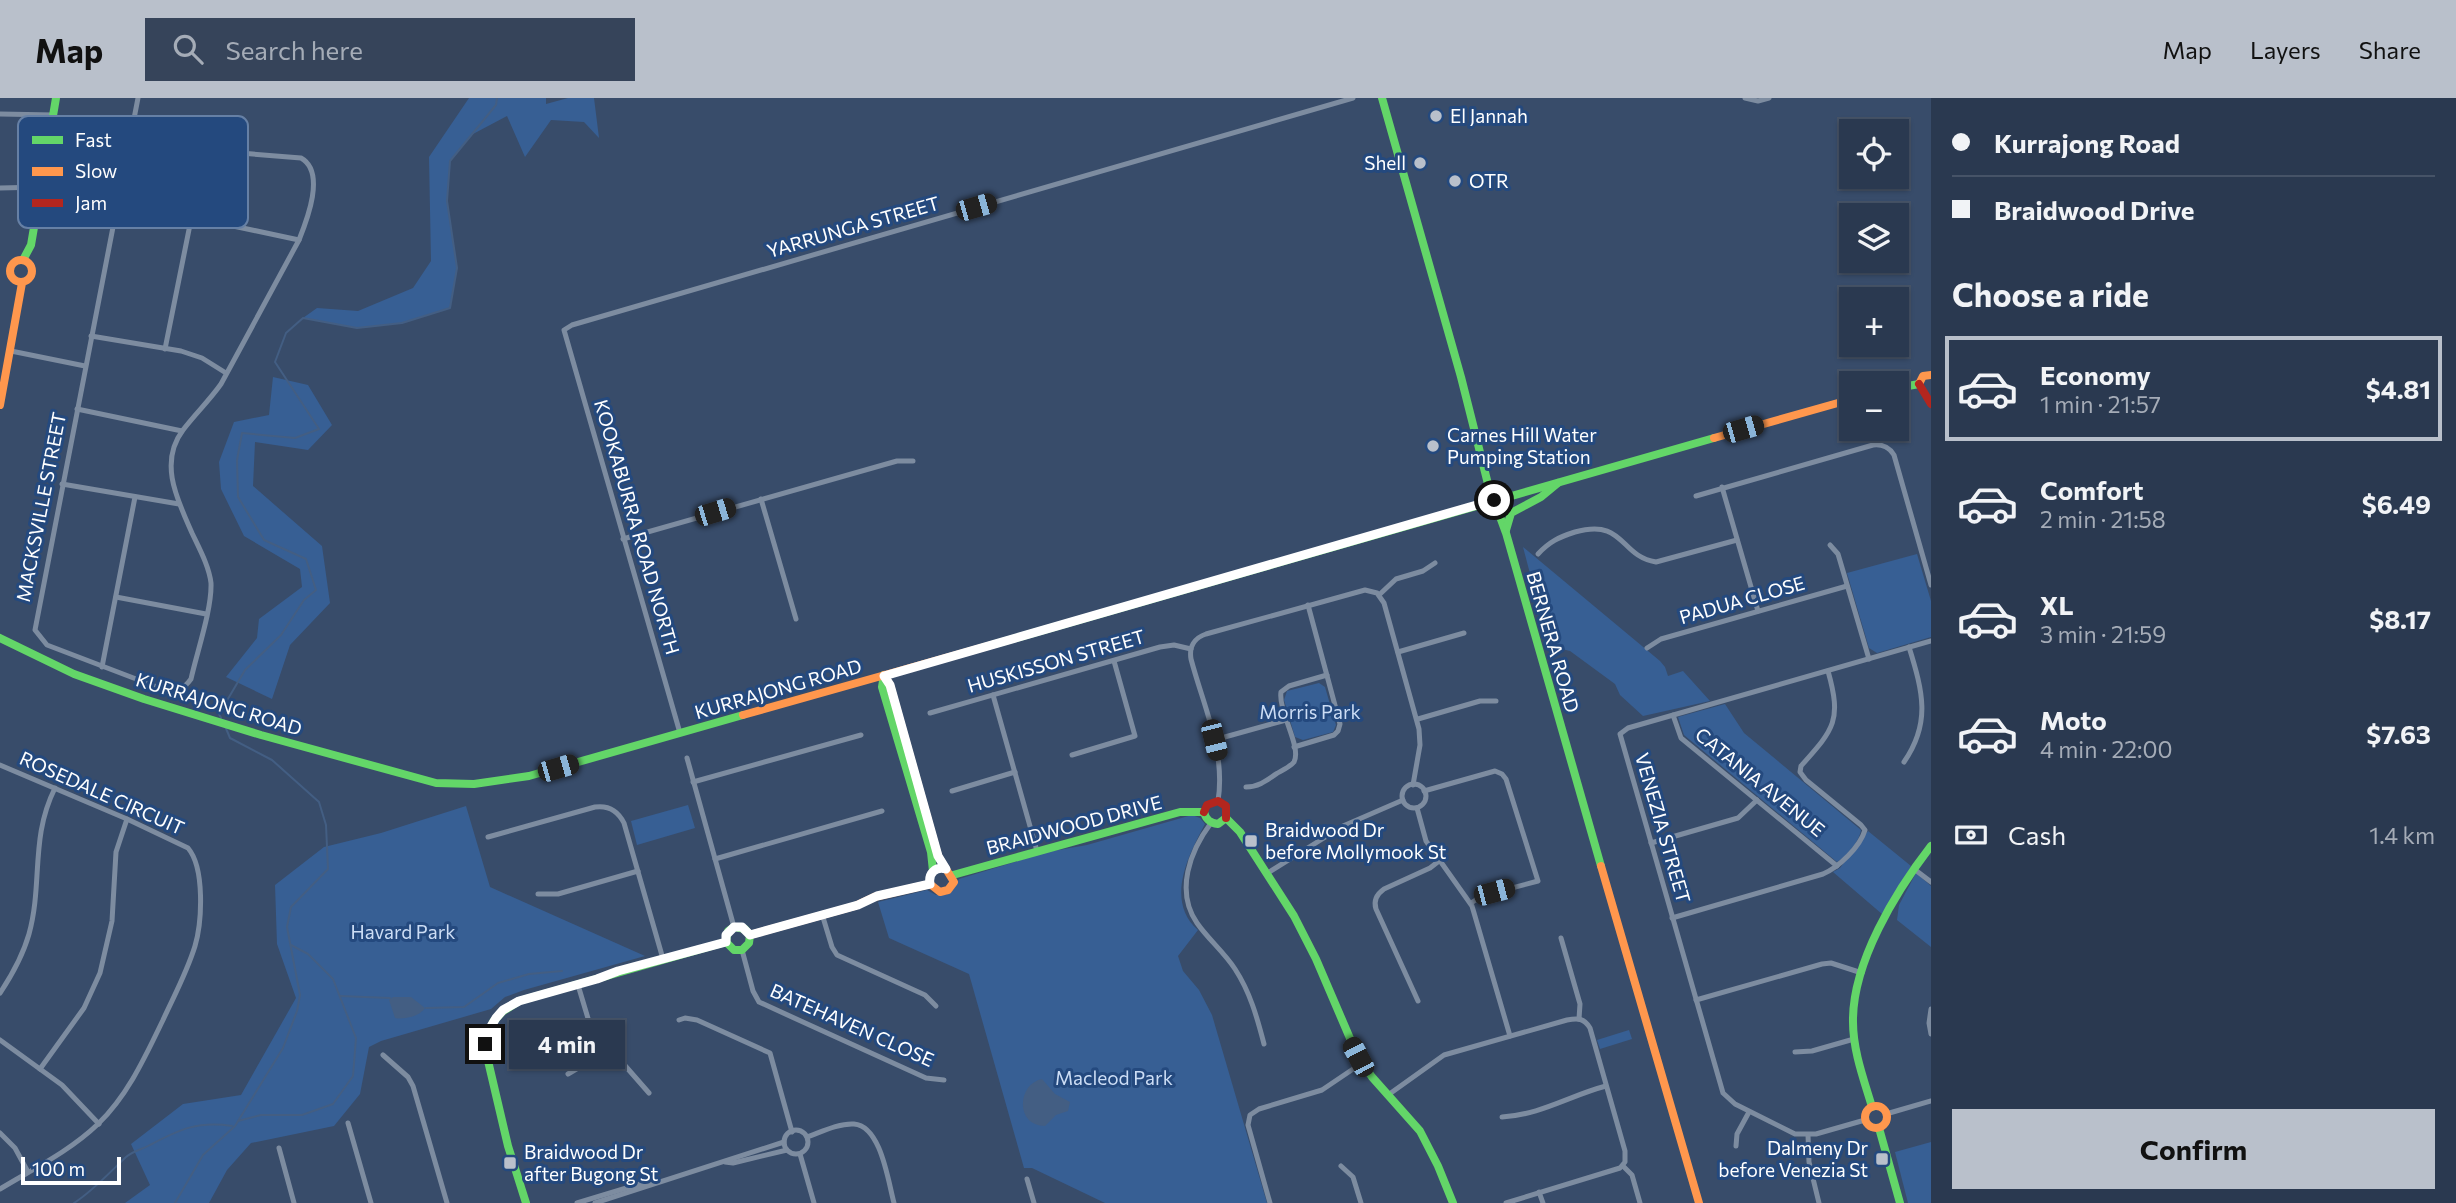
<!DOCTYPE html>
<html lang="en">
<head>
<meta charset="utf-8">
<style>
  :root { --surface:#2a3950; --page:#36445a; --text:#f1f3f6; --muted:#a5acb7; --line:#465367; --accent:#b9c0cb }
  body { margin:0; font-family:Commissioner,sans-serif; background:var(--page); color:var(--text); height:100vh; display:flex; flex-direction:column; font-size:26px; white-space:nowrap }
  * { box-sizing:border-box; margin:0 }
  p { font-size:23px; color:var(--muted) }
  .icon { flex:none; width:38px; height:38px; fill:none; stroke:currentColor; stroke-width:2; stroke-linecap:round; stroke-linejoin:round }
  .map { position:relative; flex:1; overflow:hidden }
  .panel { display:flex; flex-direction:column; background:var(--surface); width:525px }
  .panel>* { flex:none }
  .hud { display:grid; align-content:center; height:154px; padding:0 21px; background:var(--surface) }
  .tools { position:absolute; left:1839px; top:21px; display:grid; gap:14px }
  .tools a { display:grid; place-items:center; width:70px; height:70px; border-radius:0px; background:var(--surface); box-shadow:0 2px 5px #0004,0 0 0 2px var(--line); font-size:35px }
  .scale { position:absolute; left:21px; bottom:18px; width:100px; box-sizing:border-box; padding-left:7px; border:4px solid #fff; border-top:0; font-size:19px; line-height:24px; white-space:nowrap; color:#fff; -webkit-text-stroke:5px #24497e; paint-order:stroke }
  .end { position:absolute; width:32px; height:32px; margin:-16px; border:9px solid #fff; background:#111; box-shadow:0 0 0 4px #111 }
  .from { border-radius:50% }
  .bubble { position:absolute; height:49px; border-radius:0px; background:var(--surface); box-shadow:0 2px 5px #0004,0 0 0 2px var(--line); font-size:23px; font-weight:700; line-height:49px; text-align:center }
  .car { position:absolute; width:21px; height:42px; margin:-21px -10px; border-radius:9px; box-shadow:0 0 5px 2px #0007; background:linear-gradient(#222 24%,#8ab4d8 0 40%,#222 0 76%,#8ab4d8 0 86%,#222 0) }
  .hud b { display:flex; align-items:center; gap:24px; height:66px; font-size:26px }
  .hud b+b { border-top:2px solid var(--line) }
  .hud i { width:18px; height:18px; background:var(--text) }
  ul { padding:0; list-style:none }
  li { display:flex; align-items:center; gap:21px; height:105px; margin:0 14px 10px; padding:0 7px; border:4px solid transparent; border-radius:0px }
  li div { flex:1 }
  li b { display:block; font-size:26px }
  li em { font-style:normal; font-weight:700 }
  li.active { border-color:var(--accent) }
  li>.icon { width:63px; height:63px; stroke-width:1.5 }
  h2 { padding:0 21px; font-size:32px; line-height:84px }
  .pay { display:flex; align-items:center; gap:18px; height:77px; padding:0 21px; font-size:26px }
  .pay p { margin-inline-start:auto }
  .action { display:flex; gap:14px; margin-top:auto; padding:14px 21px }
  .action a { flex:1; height:80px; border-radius:0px; background:var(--accent); color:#111; font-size:28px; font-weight:700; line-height:80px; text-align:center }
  header { display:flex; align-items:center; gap:42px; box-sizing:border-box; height:98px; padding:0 35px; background:var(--accent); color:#111 }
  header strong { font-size:33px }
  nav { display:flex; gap:38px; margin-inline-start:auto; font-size:24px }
  .search { width:490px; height:63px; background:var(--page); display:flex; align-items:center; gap:18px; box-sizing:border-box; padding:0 24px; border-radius:0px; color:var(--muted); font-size:26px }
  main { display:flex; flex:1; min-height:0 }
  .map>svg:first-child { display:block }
</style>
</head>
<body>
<header>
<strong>Map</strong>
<div class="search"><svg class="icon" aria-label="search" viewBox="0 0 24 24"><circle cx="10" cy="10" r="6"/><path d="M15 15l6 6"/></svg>Search here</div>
<nav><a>Map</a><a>Layers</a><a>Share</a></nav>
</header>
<main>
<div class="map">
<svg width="1931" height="1105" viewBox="0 0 1931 1105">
  <rect width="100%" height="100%" fill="#384c6a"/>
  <g fill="#375f94">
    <path d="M 469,0 L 546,0 L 546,6 L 568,0 L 594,0 L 599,40 L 584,24 L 551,22 L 525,59 L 507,18 L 473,36 L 450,63 L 447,103 L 457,170 L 450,210 L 402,225 L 357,230 L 303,220 L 317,210 L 358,213 L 413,190 L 431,163 L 429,59 Z"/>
    <path d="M 273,279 L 308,287 L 332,327 L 308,352 L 255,344 L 253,388 L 322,448 L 330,505 L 290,547 L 272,601 L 226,579 L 257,540 L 259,521 L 302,489 L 300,471 L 244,438 L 221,391 L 219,364 L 234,324 L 269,317 Z"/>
    <path d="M 1523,449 L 1660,563 L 1665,569 L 1668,578 L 1683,573 L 1710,603 L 1643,618 L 1620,597 L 1615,586 L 1570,553 L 1549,548 Z"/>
    <path d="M 1917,456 L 1931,503 L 1931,539 L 1877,555 L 1869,550 L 1847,475 Z"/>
    <path d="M 1319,585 L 1325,589 L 1336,627 L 1333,634 L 1303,642 L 1295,639 L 1284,602 L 1287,593 Z"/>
    <path d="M 1725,606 L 1744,635 L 1861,732 C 1859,744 1847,758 1837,764 L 1684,637 L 1678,619 Z"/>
    <path d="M 688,707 L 695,730 L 637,747 L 631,723 Z"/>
    <path d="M 466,708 L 490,789 L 645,858 L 524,892 L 505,899 L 491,911 L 381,943 L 369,949 L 360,996 L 334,1028 L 251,1045 L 227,1072 L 209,1105 L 125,1105 L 150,1087 L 131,1046 L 183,1006 L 241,997 L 296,900 L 277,846 L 275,787 L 324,749 L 381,735 Z"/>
    <path d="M 1192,717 L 1200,720 L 1205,726 C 1188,758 1165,803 1198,832 L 1178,858 L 1183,873 L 1199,892 L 1212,917 L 1267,1105 L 1105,1105 L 1032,1070 L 1024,1070 L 969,876 L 889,840 L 878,804 L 927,792 L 936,797 L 946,797 L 953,792 L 959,781 L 1047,754 L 1087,747 Z"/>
    <path d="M 1868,733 L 1911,768 L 1892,804 L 1882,816 L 1833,774 L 1840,770 Z"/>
    <path d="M 1916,775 L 1931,788 L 1931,849 L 1897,822 L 1899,807 Z"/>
    <path d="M 1629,932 L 1632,941 L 1600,951 L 1597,942 Z"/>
    <path d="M 1931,1044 L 1931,1105 L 1908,1105 L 1895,1054 Z"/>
  </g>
  <g fill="#435e83">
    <path d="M 393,899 L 411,899 L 425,910 C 420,918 404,922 395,920 L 389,902 Z"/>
    <path d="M 1042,981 L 1055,996 L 1070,1004 L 1068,1013 L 1056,1017 L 1045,1028 C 1015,1028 1017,986 1042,981 Z"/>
  </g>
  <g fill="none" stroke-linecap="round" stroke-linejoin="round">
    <g stroke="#435e83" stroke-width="2">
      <path d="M 221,620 L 219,616 L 245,572 L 281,537 L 304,502 L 316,492 L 306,461 L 264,442 L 238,399 L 237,362 L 242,335 L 295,340 L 319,331 L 275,264 L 286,235 L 303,220 L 357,230 L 402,225 L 450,210 L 457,170 L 447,103 L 450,63 L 496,7 L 497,0"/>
      <path d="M 340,898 L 390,900"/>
      <path d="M 426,910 L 464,909 L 498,885 L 529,876 L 562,873"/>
      <path d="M 238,1023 L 261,1017 L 302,1017 L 333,1006 L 353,978 L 356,940 L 333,881 L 308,856 L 291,847"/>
      <path d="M 74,1105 C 93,1093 110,1074 126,1059 C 133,1053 143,1051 150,1047 C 180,1031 198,1023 232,1028"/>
      <path d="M 175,1105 L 203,1057 L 235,1028 L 283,950 L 297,913 L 300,897 L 287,829 L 291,809 L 328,771 L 326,727 L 319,704 L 272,662 L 230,640 L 225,628"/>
    </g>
    <g stroke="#7d8ca0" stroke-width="5">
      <path d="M 1745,0 L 1758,3 L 1769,0"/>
      <path d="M 0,16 L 54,17"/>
      <path d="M 129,46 L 301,60 C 326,74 307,122 299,142 L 221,286 C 209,303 195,316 183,332 C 158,365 178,403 192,435 C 199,450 209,468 211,485 C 212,511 197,554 191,581 C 183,592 178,593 165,592 L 47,547 L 35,532 L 138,0"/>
      <path d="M 47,65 L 123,79"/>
      <path d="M 0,90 L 42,89"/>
      <path d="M 191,119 L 299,142"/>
      <path d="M 91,238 L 181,253 L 202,260 L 226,275"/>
      <path d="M 165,251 L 205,52"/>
      <path d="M 11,253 L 85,268"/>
      <path d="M 77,311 L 182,333"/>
      <path d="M 62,386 L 179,406"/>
      <path d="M 1722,389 L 1758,513"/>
      <path d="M 1696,398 L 1873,347 C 1883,346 1889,349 1894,357 L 1931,487"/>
      <path d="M 761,401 L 796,521"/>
      <path d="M 623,441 L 897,363 L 913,363"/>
      <path d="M 1830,447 L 1838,456 L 1869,561"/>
      <path d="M 1538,456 C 1549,444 1559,439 1575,434 C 1625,420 1619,458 1656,464 L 1737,442"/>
      <path d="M 1379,497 L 1396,481 L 1423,473 L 1435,465"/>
      <path d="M 116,499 L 206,516"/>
      <path d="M 1647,550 L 1661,541 L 1847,488"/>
      <path d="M 1398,554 L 1464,535"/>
      <path d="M 102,569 L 135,399"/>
      <path d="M 993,597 L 1037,753"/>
      <path d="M 930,615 L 1160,549 L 1174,547 L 1191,551"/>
      <path d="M 1673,617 L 1681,640 L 1837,768"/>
      <path d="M 1418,621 L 1480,603 L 1496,603"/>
      <path d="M 680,635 L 564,232 L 572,227 L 1353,0"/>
      <path d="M 1214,642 L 1286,622"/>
      <path d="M 1294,649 L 1334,637 L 1338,633 L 1340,626 L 1308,507"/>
      <path d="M 1072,657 L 1135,638 L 1114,563"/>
      <path d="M 687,660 L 734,829"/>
      <path d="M 1904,664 C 1931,625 1923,594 1909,549"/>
      <path d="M 0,667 L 127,721 L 188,750 C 205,770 202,824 195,848 C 187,874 174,898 163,922 C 145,959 128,997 98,1026 C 70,1053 33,1071 0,1091"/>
      <path d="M 693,684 L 861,637"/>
      <circle cx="1414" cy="698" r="12"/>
      <path d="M 1246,689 C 1258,689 1266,683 1276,676 C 1281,673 1290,669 1294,664 C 1302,649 1278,613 1281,594 L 1289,588 L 1327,577"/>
      <path d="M 952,693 L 1015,674"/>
      <path d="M 1424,693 L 1495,673 L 1502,676 L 1506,681 L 1538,783 L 1482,798 L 1471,805"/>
      <path d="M 1218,703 C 1226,654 1203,607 1191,561 C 1189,549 1194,540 1206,536 L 1365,492 L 1377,495 L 1384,505 L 1419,631 L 1420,647 L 1413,687"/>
      <path d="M 1417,710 L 1426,743 L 1472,808 L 1510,938"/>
      <path d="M 1211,725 C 1190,753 1175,793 1197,825 C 1208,841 1224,854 1235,871 C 1250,894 1257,919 1264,946"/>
      <path d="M 488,739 L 595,709 C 609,707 618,713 624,725 L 663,861"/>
      <path d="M 1651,745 L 1738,720 L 1757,702"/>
      <path d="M 715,761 L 882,713"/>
      <path d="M 1914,771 L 1931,784"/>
      <path d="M 1266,776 L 1343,728 L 1403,702"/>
      <path d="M 538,796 L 558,796 L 638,773"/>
      <path d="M 822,816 L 832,849 L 837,857 L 925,897 L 936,908"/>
      <path d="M 1672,820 L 1823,776 C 1839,769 1860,749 1865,732 L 1861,727 L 1806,682 L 1800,674 L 1801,668 C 1834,631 1842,623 1828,573"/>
      <path d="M 1561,840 L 1580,906 L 1579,921"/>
      <path d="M 742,852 L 753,893 L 759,904 L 926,980 L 944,982"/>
      <path d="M 578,887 L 593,937 L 621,963 L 649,995"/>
      <path d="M 0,895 C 12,877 23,857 29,836 C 43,785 30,740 55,690"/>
      <path d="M 1696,902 L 1822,866 L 1831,865 L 1862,875"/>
      <path d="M 1418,903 L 1376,811 C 1373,802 1377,796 1384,791 L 1430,770 L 1439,763"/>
      <path d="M 1931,911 L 1929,925 L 1931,936"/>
      <path d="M 679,922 L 685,920 L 697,922 L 770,955 L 792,1034"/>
      <path d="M 0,942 L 62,987 L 99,1026"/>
      <path d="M 1795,954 L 1812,953 L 1854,941"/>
      <path d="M 383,957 L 408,979 L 413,988 L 447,1105"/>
      <path d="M 40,971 L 84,910 L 100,875 L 112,823 L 116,754 L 127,721"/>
      <path d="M 568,976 L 595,960 L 605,950"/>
      <path d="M 1388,997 L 1444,957 L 1567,922 C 1578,920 1584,920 1590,930 L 1625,1053 L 1625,1064 L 1620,1070 L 1506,1105"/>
      <path d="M 1886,1016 L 1931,1003"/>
      <path d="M 1502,1019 C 1540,1017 1571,997 1606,988"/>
      <path d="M 1865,1022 L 1816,1036 L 1795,1036 L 1735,1006 L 1723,995 L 1620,636 L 1628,630 L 1931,543"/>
      <path d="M 348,1025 L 371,1105"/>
      <circle cx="796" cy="1044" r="12"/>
      <path d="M 0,1035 L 15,1050 L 28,1074"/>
      <path d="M 1808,1037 L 1809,1064 L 1819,1105"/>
      <path d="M 807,1039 C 821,1034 839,1025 854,1026 C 881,1028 888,1083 894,1105"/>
      <path d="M 1736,1048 L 1737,1036 L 1749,1014"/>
      <path d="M 279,1050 L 294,1105"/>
      <path d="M 800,1056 L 814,1105"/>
      <path d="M 725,1064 L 733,1065 L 787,1052"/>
      <path d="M 1341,1068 L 1353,1079 L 1361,1105"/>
      <path d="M 1623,1068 L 1632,1077 L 1640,1105"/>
      <path d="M 1027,1081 L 1034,1105"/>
      <path d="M 1539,1094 L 1543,1105"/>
      <path d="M 577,1105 L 643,1085 L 650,1086"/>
      <path d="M 595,1105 L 784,1044"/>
      <path d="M 1270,1105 L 1248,1027 L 1250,1017 L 1259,1011 L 1322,992 L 1362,965"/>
    </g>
    <g stroke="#63d668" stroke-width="8">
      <path d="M 1382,0 L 1461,279 L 1488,386 L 1506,435 L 1601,768"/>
      <path d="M 23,162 L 31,147 L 56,0"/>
      <path d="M 1897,290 L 1919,286"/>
      <path d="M 1506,432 L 1511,415 L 1541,399 L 1558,385"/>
      <path d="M 0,540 L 74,576 L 144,601 L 261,637 L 436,685 L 474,686 L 529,678 L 743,617"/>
      <path d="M 995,546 L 1714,340"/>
      <path d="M 884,577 L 882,589 L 931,754 L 933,773"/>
      <path d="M 1204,714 C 1206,722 1210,725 1218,726 L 1226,720"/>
      <path d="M 1226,720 L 1240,734 L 1294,818 L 1316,861 L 1358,959 L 1372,979 L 1420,1033 L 1438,1068 L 1453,1105"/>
      <path d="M 953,777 L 1180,714 L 1204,714"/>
      <path d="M 726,844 L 734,852 L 742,852 L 749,845 L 750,837"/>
      <path d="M 726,844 L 728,833 L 734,829 L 745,831 L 750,837"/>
      <path d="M 1872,1009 C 1864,982 1853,953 1853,924 C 1852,865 1896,793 1931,748"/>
      <path d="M 1879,1030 L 1900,1105"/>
      <path d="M 526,1105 L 508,1048 L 485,950 L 488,936 L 493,924 L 502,914 L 519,903 L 726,844"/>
    </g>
    <g stroke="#ff974d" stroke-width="8">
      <circle cx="21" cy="173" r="11"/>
      <path d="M 1919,286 L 1923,278 L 1931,277"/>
      <path d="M 0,307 L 22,185"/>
      <path d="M 1714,340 L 1852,301"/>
      <path d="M 884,577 L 890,587 L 938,758 L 954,784 L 948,792 L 940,794 L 930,786"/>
      <path d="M 743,617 L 995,546"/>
      <path d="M 1601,768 L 1699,1105"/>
      <path d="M 750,837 L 855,808 L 874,799 L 930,786"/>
      <circle cx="1876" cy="1019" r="11"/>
    </g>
    <g stroke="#b3261e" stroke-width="8">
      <path d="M 1919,286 L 1931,306"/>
      <path d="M 1204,714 L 1207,707 L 1218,703 L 1226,708 L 1226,720"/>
    </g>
  </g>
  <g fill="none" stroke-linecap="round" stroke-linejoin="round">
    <path stroke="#fff" stroke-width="9" d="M 485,946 L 490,930 L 496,920 L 503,912 L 519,903 L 597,881 L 618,873 L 726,844 L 726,837 L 734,829 L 742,829 L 750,837 L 858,807 L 877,798 L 930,786 C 928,775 936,768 946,771 L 938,758 L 890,587 L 884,578 L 1494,402"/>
  </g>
  <g fill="#b9c0cb" stroke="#24497e" stroke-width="2.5">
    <circle cx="1436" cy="18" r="7"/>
    <circle cx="1420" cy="65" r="7"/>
    <circle cx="1455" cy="83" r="7"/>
    <circle cx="1433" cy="348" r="7"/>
    <rect x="1244" y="736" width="14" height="14" rx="3.5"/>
    <rect x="1875" y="1054" width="14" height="14" rx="3.5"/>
    <rect x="503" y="1058" width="14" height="14" rx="3.5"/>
  </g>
  <g text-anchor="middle" stroke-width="6" stroke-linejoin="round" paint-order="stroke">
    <g font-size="19" fill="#fff" stroke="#24497e" text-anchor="start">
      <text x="1450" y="25">El Jannah</text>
      <text x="1406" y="72" text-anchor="end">Shell</text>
      <text x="1469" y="90">OTR</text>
      <text x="1447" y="344">Carnes Hill Water<tspan x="1447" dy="22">Pumping Station</tspan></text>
      <text x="1265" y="739">Braidwood Dr<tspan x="1265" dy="22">before Mollymook St</tspan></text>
      <text x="1868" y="1057" text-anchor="end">Dalmeny Dr<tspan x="1868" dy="22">before Venezia St</tspan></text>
      <text x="524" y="1061">Braidwood Dr<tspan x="524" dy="22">after Bugong St</tspan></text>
    </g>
    <g font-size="19" fill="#fff" stroke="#24497e">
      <text transform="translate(853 129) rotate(-16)" y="7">YARRUNGA STREET</text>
      <text transform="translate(41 409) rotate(-79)" y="7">MACKSVILLE STREET</text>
      <text transform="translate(637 429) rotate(74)" y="7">KOOKABURRA ROAD NORTH</text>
      <text transform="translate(1742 502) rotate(-16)" y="7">PADUA CLOSE</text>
      <text transform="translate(1553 544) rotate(74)" y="7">BERNERA ROAD</text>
      <text transform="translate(1056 563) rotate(-16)" y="7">HUSKISSON STREET</text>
      <text transform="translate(778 591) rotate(-16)" y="7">KURRAJONG ROAD</text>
      <text transform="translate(219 606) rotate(17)" y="7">KURRAJONG ROAD</text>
      <text transform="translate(1760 684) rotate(39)" y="7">CATANIA AVENUE</text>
      <text transform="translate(102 695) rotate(24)" y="7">ROSEDALE CIRCUIT</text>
      <text transform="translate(1074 727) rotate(-15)" y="7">BRAIDWOOD DRIVE</text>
      <text transform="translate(1663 730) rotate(74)" y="7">VENEZIA STREET</text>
      <text transform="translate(852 927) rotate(24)" y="7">BATEHAVEN CLOSE</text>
    </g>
    <g font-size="19" fill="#ccddf5" stroke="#24497e">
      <text x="1310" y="621">Morris Park</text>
      <text x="403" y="841">Havard Park</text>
      <text x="1114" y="987">Macleod Park</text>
    </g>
  </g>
  <rect x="18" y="18" width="230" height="112" rx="10" fill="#24497e" stroke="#6680a5" stroke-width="2"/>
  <rect x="32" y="38" width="31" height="8" fill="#63d668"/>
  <rect x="32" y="69" width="31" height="9" fill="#ff974d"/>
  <rect x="32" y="101" width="31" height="8" fill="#b3261e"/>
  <g font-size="19" fill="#fff">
    <text x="75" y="49">Fast</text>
    <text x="75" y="80">Slow</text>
    <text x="75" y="112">Jam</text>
  </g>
</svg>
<div class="tools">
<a><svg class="icon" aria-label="locate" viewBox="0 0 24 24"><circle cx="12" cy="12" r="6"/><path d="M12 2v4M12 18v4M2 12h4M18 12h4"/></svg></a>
<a><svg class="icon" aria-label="layers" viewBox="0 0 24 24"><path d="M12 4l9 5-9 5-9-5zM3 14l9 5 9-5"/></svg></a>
<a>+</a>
<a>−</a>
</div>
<div class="scale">100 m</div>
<i class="end from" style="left:1494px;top:402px"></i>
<i class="end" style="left:485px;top:946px"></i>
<div class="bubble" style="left:509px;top:922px;width:116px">4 min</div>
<i class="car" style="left:976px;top:109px;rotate:74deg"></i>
<i class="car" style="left:1743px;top:331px;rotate:74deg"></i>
<i class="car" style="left:715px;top:414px;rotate:73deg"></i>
<i class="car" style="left:1214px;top:642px;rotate:166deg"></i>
<i class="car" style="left:558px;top:670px;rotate:74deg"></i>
<i class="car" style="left:1494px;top:794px;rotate:75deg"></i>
<i class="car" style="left:1358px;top:959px;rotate:332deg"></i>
</div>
<section class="panel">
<div class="hud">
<b><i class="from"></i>Kurrajong Road</b>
<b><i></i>Braidwood Drive</b>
</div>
<h2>Choose a ride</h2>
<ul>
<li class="active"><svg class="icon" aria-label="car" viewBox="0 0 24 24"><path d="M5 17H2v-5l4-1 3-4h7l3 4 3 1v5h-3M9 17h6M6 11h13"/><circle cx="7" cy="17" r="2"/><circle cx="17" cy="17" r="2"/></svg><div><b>Economy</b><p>1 min · 21:57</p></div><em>$4.81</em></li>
<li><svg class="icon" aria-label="car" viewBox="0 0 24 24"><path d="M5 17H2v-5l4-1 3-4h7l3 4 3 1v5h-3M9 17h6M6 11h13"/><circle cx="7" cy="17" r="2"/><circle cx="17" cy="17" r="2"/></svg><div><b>Comfort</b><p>2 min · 21:58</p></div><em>$6.49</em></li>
<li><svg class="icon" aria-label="car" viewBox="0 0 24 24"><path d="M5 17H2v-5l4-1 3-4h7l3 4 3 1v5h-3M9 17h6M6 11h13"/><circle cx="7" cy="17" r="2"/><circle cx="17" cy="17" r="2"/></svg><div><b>XL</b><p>3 min · 21:59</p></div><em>$8.17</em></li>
<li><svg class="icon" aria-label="car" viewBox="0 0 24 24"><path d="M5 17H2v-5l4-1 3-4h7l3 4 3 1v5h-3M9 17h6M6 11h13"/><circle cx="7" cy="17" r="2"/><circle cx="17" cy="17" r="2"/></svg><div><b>Moto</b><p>4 min · 22:00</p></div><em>$7.63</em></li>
</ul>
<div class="pay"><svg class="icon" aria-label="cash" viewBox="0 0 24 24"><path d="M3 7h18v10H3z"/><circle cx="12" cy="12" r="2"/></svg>Cash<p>1.4 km</p></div>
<div class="action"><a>Confirm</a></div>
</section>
</main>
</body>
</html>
